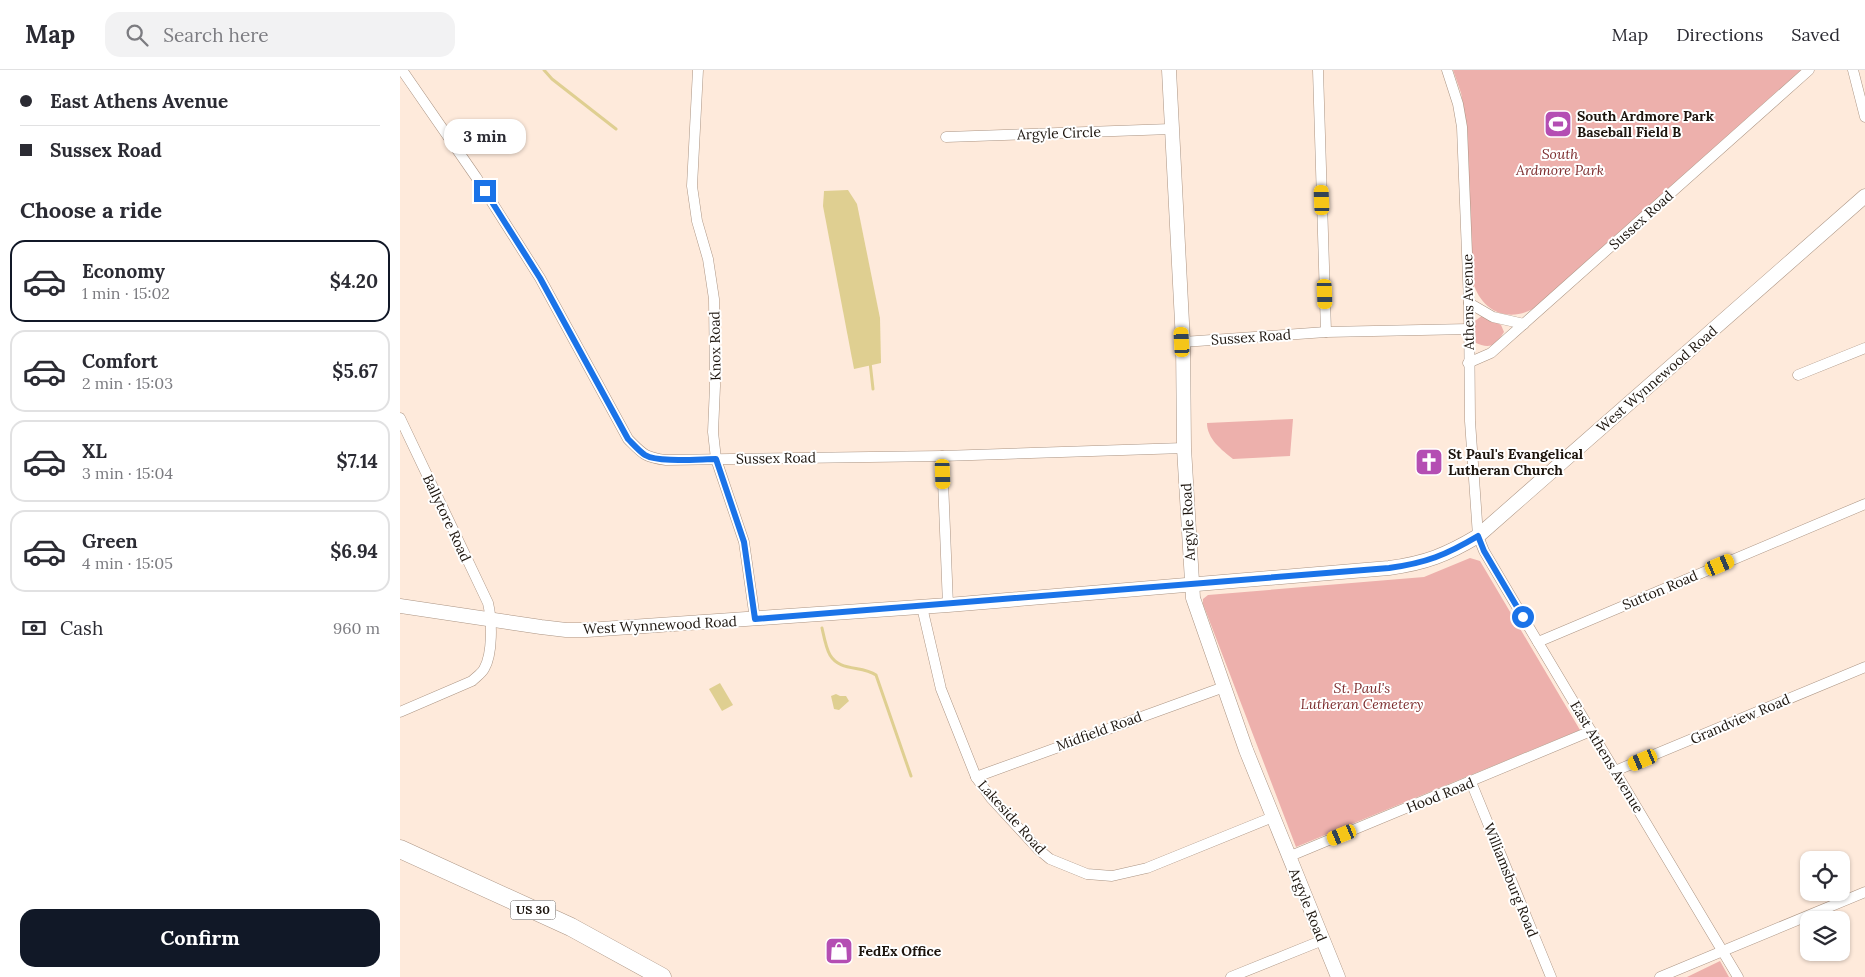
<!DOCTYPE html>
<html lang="en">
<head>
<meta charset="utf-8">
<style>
  :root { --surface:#fff; --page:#f2f2f3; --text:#2b2b33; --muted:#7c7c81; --line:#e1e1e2; --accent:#111827 }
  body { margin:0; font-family:Lora,serif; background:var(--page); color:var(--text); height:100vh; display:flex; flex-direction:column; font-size:19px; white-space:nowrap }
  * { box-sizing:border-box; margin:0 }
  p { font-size:16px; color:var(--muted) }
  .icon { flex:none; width:28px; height:28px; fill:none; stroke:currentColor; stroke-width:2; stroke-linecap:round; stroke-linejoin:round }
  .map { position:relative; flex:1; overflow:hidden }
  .sheet { display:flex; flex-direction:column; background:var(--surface); width:400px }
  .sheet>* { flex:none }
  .banner { display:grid; align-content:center; height:110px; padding:0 20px; background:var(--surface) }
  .fabs { position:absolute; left:1400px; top:781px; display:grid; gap:10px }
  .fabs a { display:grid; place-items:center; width:50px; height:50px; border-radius:10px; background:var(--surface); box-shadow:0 1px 4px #0004; font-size:25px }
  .end { position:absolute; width:22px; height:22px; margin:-11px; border:6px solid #1a73e8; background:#fff; box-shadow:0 0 0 2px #fff }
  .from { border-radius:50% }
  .bubble { position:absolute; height:35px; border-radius:15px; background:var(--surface); box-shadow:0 1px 4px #0004; font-size:16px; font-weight:800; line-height:35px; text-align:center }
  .car { position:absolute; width:15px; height:30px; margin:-15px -8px; border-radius:6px; box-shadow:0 0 4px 1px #0007; background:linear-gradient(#f5c518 24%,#345 0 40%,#f5c518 0 76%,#345 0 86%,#f5c518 0) }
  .banner b { display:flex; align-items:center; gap:18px; height:48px; font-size:19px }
  .banner b+b { border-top:1px solid var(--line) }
  .banner i { width:12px; height:12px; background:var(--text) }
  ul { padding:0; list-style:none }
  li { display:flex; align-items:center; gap:15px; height:82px; margin:0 10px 8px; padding:0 10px; border:2px solid var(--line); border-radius:15px }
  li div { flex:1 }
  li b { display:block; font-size:19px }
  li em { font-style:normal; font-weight:800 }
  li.current { border-color:var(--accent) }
  li>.icon { width:45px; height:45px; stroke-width:1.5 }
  h2 { padding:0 20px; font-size:22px; line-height:60px }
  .pay { display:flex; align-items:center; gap:12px; height:55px; padding:0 20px; font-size:19px }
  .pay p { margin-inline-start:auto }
  .button { display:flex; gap:10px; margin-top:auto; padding:10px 20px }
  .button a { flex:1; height:58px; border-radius:15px; background:var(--accent); color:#fff; font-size:20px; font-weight:800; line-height:58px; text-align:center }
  header { display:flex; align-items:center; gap:30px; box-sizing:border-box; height:70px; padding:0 25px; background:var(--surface); border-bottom:1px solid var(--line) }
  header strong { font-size:24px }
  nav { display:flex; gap:28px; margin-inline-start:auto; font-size:18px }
  .search { width:350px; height:45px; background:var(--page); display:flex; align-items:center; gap:12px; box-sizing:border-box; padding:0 18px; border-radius:15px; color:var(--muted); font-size:19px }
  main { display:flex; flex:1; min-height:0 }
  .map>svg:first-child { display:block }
</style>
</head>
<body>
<header>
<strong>Map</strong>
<div class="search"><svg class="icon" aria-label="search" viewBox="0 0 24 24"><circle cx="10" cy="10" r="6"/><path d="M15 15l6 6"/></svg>Search here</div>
<nav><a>Map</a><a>Directions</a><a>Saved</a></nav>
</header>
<main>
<section class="sheet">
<div class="banner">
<b><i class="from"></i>East Athens Avenue</b>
<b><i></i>Sussex Road</b>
</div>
<h2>Choose a ride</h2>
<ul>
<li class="current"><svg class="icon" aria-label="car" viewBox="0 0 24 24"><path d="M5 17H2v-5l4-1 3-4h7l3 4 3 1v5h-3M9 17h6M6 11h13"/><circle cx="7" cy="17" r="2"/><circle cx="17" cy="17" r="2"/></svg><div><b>Economy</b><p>1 min · 15:02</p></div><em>$4.20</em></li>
<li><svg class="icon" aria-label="car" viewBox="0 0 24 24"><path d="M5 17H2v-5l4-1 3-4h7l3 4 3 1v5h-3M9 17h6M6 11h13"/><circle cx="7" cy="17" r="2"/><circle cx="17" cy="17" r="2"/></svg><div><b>Comfort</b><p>2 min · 15:03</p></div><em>$5.67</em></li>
<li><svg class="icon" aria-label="car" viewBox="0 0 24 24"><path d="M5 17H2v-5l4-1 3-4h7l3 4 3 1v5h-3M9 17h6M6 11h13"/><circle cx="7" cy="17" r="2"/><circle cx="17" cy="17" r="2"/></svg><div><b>XL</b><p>3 min · 15:04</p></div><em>$7.14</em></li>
<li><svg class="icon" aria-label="car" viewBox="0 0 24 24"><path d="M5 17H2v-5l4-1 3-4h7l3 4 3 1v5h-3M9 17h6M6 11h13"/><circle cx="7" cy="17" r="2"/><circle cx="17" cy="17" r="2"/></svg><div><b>Green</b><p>4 min · 15:05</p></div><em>$6.94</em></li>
</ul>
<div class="pay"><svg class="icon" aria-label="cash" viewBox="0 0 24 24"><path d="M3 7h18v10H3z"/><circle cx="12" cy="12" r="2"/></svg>Cash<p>960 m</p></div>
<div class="button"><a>Confirm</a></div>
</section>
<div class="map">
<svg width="1465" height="907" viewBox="0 0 1465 907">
  <rect width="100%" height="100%" fill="#feeadb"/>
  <g fill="#edb0ac">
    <path d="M 1053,0 L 1401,0 L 1133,239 C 1106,253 1081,240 1073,212 L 1066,51 L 1061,23 Z"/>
    <path d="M 1083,245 L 1101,255 L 1104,262 C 1095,276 1090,280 1074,272 L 1075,251 Z"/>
    <path d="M 893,349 L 890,386 L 833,389 C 822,380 807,369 807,353 Z"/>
    <path d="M 1070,488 L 1080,491 L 1180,660 L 896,777 L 803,534 L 803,529 L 808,525 L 1024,507 Z"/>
    <path d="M 1320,891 L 1329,907 L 1287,907 Z"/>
  </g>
  <g fill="#dfcf91">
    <path d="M 448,120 L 457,134 L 480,248 L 481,293 L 454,299 L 423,136 L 424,121 Z"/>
    <path d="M 320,613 L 333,635 L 322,641 L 309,619 Z"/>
    <path d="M 436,624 L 440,626 L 446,626 L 449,631 L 439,640 L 434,639 L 431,626 Z"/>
  </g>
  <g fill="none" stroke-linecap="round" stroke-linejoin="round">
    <g stroke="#dfcf91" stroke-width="3">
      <path d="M 144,0 L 152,9 L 216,59"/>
      <path d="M 470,292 L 473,319"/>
      <path d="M 422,558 C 424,567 426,578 430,585 C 440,602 462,595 476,605 L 511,706"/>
    </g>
    <defs>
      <g id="street">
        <path d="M 2,0 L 76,107 L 140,208 L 228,369 C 243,384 244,387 266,390 L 542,386 L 784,378"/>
        <path d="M 298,0 L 292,116 L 297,151 L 308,189 L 314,229 L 315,316 L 313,362 L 316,389 L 344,472 L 355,549"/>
        <path d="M 918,0 L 926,262"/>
        <path d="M 1047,0 L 1058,34 L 1062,57 L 1069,233 L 1070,351 L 1078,466 L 1084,481 L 1133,564 L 1338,907"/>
        <path d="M 1453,0 L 1465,47"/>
        <path d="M 546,67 L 771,59"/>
        <path d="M 1069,233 L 1093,247 L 1124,254"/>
        <path d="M 783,272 L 926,262 L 1069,259"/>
        <path d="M 1068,293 L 1091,283 L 1409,0"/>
        <path d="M 1398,305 L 1465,278"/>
        <path d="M 0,348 L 88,533 C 92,550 93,584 84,599 C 81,604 76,607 72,611 L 0,642"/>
        <path d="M 542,386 L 548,535"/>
        <path d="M 522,537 L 541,619 L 576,707 L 591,728 L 638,779 L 650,789 L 687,804 L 712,806 L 747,798 L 873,747"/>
        <path d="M 1138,572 L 1465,434"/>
        <path d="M 1215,701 L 1465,597"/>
        <path d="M 576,707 L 824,617"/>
        <path d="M 1071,712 L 1151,907"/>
        <path d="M 888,787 L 1191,661"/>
        <path d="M 831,907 L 923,870"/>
        <path d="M 1260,907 L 1465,822"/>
      </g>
      <g id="secondary">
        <path d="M 769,0 L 783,272 L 784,378 L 793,528 L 846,680 L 938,907"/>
        <path d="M 0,536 L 141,557 L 166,560 L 187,560 L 548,535 L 989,498 C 1026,493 1046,485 1078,466 L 1465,126"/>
      </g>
      <path id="highway" d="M 0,779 L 171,857 L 262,907"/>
    </defs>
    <use href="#street" stroke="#ab9483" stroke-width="11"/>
    <use href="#secondary" stroke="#ab9483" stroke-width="15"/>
    <use href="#highway" stroke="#ab9483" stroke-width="19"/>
    <use href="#street" stroke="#fff" stroke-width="10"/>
    <use href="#secondary" stroke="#fff" stroke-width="14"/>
    <use href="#highway" stroke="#fff" stroke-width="18"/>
  </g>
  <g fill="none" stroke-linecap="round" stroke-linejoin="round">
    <path stroke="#1a73e8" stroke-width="6" d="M 85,121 L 140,208 L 228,369 C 233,374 239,381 245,385 C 258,393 300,389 316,389 L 344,472 L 355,549 L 989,498 C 1026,493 1046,485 1078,466 L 1084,481 L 1123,547"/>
  </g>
  <defs>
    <symbol id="stadium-square" viewBox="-11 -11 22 22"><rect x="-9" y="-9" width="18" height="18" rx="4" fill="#b44eb3" stroke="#fff"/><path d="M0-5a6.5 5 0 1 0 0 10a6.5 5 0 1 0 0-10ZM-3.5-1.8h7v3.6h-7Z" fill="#fff"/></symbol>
    <symbol id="church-square" viewBox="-11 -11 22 22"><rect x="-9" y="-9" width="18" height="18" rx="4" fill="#b44eb3" stroke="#fff"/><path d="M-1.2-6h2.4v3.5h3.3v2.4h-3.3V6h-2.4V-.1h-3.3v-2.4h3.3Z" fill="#fff"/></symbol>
    <symbol id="shop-square" viewBox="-11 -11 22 22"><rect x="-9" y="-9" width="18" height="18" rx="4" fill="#b44eb3" stroke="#fff"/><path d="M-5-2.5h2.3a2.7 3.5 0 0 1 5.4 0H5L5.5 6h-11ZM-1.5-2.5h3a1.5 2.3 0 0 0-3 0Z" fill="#fff"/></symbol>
  </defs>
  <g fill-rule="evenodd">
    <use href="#stadium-square" x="1142" y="38" width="32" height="32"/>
    <use href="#church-square" x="1013" y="376" width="32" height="32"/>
    <use href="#shop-square" x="423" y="865" width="32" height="32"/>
  </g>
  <g text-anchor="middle" stroke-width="4" stroke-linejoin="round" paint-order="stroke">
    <rect fill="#fff" stroke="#605a56" stroke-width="1" x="110.5" y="830.5" width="45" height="19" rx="4"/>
    <g font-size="12" font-weight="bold" fill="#1c140d">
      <text x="133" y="844">US 30</text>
    </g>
    <g font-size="14" font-weight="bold" fill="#1c140d" stroke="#fff" text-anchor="start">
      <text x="1177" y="51">South Ardmore Park<tspan x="1177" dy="16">Baseball Field B</tspan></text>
      <text x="1048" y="389">St Paul's Evangelical<tspan x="1048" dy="16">Lutheran Church</tspan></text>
      <text x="458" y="886">FedEx Office</text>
    </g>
    <g font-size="14" fill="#1c140d" stroke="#fff">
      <text transform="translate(659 63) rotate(-2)" y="5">Argyle Circle</text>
      <text transform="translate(1241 150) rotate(-42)" y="5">Sussex Road</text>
      <text transform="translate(1068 232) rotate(-91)" y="5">Athens Avenue</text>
      <text transform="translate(851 267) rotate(-4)" y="5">Sussex Road</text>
      <text transform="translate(315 276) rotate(-91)" y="5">Knox Road</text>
      <text transform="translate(1257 309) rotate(-41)" y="5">West Wynnewood Road</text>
      <text transform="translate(376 388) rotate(-1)" y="5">Sussex Road</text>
      <text transform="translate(47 448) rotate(65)" y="5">Ballytore Road</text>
      <text transform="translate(788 452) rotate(-93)" y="5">Argyle Road</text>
      <text transform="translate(1260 520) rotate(-23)" y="5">Sutton Road</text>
      <text transform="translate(260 555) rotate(-3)" y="5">West Wynnewood Road</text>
      <text transform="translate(1340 649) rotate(-23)" y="5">Grandview Road</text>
      <text transform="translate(699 661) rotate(-20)" y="5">Midfield Road</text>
      <text transform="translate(1207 687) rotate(59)" y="5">East Athens Avenue</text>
      <text transform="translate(1040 725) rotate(-22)" y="5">Hood Road</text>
      <text transform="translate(612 747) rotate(48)" y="5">Lakeside Road</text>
      <text transform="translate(1111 810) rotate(68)" y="5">Williamsburg Road</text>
      <text transform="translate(908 835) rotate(68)" y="5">Argyle Road</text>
    </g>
    <g font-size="14" font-style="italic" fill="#7d2d2e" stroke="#fff">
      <text x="1160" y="89">South<tspan x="1160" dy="16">Ardmore Park</tspan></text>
      <text x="962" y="623">St. Paul's<tspan x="962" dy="16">Lutheran Cemetery</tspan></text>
    </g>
  </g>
</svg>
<div class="fabs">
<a><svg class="icon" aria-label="locate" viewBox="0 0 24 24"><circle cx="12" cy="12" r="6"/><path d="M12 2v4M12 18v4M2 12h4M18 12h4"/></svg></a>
<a><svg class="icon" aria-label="layers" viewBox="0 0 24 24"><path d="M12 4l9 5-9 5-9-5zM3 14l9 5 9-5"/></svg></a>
</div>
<i class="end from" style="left:1123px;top:547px"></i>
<i class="end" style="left:85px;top:121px"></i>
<div class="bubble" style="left:44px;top:49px;width:82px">3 min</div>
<i class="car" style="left:922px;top:130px;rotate:358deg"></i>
<i class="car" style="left:925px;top:224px;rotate:178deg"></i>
<i class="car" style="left:782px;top:272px;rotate:357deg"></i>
<i class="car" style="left:543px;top:404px;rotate:178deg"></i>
<i class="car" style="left:1320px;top:495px;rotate:67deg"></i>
<i class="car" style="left:1243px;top:690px;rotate:247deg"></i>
<i class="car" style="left:942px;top:765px;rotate:248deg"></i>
</div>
</main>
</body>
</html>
